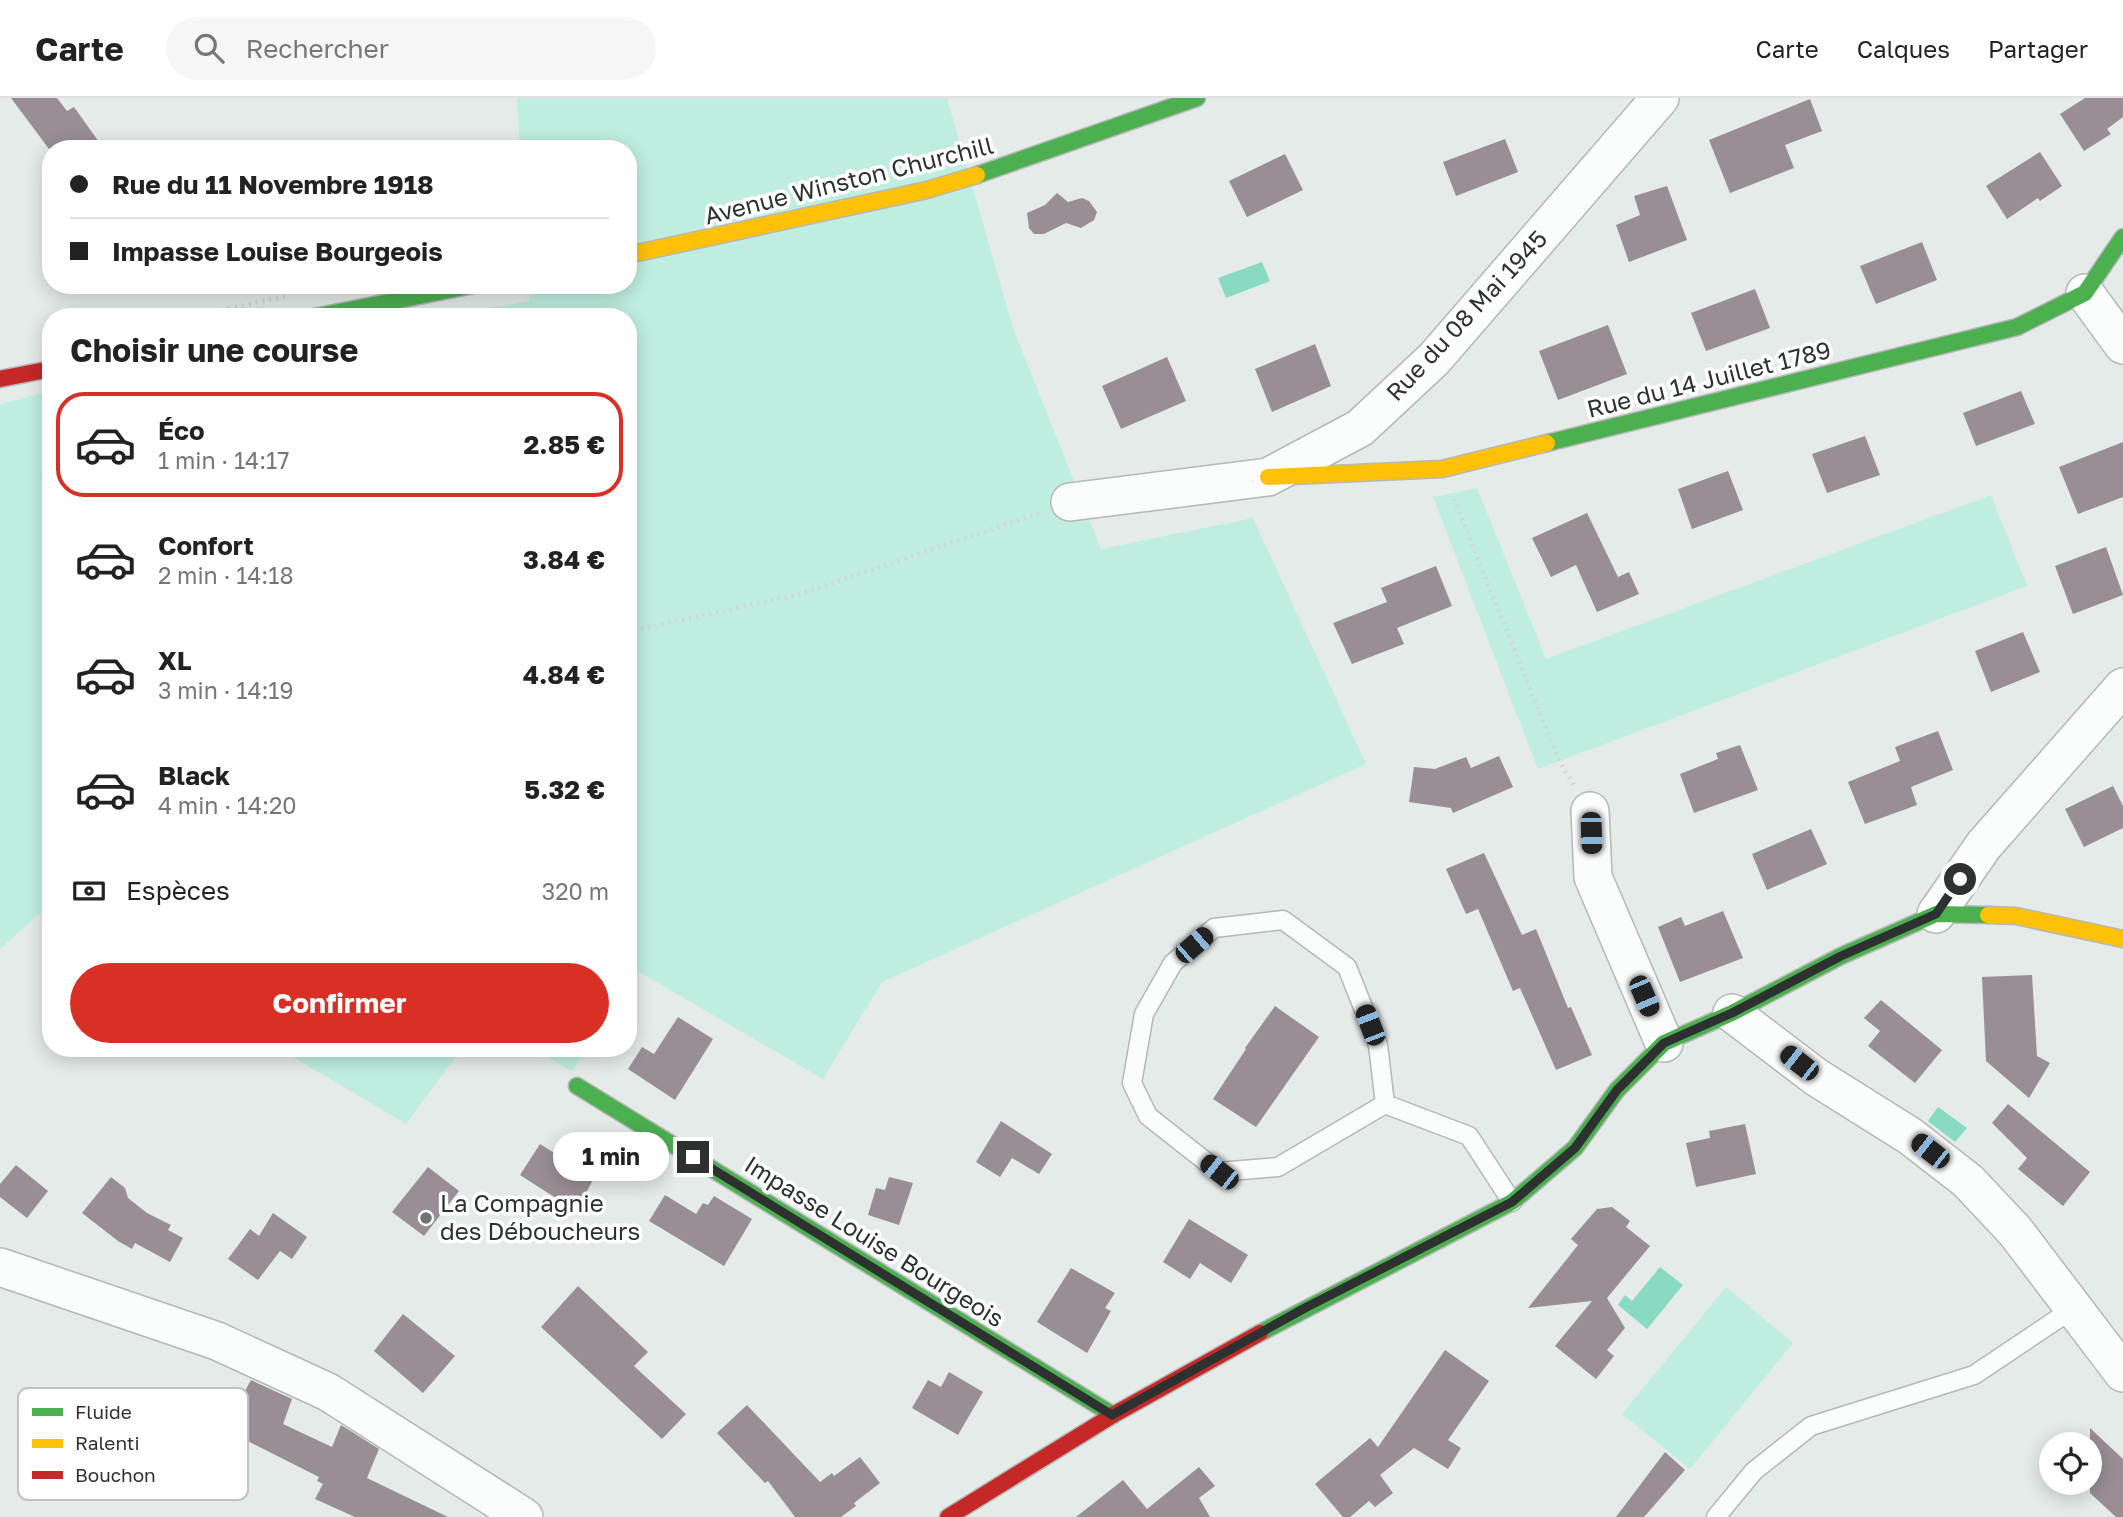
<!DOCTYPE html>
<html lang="fr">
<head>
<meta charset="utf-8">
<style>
  :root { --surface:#fff; --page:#f6f6f6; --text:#222; --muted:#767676; --line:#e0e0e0; --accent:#d93025 }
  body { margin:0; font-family:"Golos Text",sans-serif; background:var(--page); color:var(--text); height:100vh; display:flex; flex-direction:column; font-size:26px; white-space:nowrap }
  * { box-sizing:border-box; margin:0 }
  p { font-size:23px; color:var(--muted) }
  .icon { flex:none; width:38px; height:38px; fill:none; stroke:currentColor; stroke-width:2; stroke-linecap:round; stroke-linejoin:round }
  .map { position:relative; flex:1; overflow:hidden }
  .sheet { position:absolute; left:42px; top:210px; width:595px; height:749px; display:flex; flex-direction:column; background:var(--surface); border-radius:28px; box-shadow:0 4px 18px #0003 }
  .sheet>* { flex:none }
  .hud { position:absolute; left:42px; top:42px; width:595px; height:154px; border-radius:28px; box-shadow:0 4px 18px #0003; display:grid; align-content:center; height:154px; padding:0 28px; background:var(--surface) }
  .controls { position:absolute; left:2039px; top:1334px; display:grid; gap:14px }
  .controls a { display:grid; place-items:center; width:63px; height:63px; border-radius:50%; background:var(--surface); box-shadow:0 4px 18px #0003; font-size:35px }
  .end { position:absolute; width:32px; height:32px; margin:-16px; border:9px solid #2d3230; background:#fff; box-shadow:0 0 0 4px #fff }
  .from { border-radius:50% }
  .bubble { position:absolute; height:49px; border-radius:24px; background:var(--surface); box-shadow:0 4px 18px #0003; font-size:23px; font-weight:700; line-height:49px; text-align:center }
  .car { position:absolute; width:21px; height:42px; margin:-21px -10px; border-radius:9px; box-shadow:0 0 5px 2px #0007; background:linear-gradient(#222 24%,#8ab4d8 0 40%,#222 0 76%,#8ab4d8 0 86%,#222 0) }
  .hud b { display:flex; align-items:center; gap:24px; height:66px; font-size:26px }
  .hud b+b { border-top:2px solid var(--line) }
  .hud i { width:18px; height:18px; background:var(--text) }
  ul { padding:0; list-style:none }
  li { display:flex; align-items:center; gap:21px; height:105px; margin:0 14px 10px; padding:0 14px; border:4px solid transparent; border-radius:28px }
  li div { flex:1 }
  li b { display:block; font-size:26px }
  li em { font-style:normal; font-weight:700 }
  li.current { border-color:var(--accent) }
  li>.icon { width:63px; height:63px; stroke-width:1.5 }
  h2 { padding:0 28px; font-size:32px; line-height:84px }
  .pay { display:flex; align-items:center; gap:18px; height:77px; padding:0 28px; font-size:26px }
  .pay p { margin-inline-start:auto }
  .button { display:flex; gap:14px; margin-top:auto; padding:14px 28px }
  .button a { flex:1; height:80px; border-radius:42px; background:var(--accent); color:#fff; font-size:28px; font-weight:700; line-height:80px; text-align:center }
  header { display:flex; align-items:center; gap:42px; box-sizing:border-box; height:98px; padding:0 35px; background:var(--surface); border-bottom:2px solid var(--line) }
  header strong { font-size:33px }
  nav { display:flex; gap:38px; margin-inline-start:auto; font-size:24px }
  .search { width:490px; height:63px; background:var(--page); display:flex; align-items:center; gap:18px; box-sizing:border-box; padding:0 24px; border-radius:38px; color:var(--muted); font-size:26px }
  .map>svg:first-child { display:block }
</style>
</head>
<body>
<header>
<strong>Carte</strong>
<div class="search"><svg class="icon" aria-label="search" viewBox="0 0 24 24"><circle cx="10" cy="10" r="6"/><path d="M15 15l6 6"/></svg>Rechercher</div>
<nav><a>Carte</a><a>Calques</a><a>Partager</a></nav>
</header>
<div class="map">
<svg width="2123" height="1419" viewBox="0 0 2123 1419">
  <rect width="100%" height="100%" fill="#e5ebe9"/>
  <g fill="#bfeee0">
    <path d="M 517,0 L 947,0 L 1013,230 L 1101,451 L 1253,420 L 1366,666 L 882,884 L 823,981 L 639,874 L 628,890 L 628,219 L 437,219 L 529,203 L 529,187 L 628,187 L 628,51 L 520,51 Z"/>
    <path d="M 51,293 L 51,816 L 43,812 L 0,851 L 0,306 Z"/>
    <path d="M 1477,390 L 1546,561 L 1991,397 L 2027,488 L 1538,671 L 1433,399 Z"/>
    <path d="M 278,950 L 462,950 L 406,1026 Z"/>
    <path d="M 532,950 L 588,950 L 572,973 Z"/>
    <path d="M 1726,1189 L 1793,1245 L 1690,1371 L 1622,1316 Z"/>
  </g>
  <g fill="#88dac3">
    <path d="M 1262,164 L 1270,183 L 1226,200 L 1218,180 Z"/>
    <path d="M 1938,1009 L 1967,1030 L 1955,1044 L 1928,1023 Z"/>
    <path d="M 1660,1169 L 1683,1187 L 1647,1231 L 1618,1207 L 1625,1197 L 1632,1203 Z"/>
  </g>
  <g fill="#998e95">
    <path d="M 11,0 L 57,0 L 67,13 L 74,9 L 104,51 L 49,51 Z"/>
    <path d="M 2085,0 L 2123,0 L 2123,19 L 2107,31 L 2111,36 L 2084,53 L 2060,16 Z"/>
    <path d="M 1810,1 L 1822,33 L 1785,47 L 1794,70 L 1730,95 L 1709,42 Z"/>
    <path d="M 1505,41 L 1518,74 L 1456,98 L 1443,64 Z"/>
    <path d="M 2040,54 L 2062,88 L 2040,103 L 2038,100 L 2007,121 L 1986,88 Z"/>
    <path d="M 1285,56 L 1303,92 L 1247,119 L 1229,83 Z"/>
    <path d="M 1667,88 L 1687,142 L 1629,164 L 1616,127 L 1640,117 L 1634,98 Z"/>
    <path d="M 1057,95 L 1068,104 L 1082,100 L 1089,103 L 1097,114 L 1094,122 L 1081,130 L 1066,125 L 1044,136 L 1034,136 L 1029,130 L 1027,115 L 1045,107 Z"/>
    <path d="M 1922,144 L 1937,182 L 1876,206 L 1860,168 Z"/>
    <path d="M 1755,191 L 1770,230 L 1706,253 L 1691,215 Z"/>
    <path d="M 1608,227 L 1627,276 L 1558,302 L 1539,253 Z"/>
    <path d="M 1315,246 L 1331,288 L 1272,314 L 1255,271 Z"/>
    <path d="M 1167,259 L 1186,303 L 1121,331 L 1102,288 Z"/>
    <path d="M 2021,293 L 2035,326 L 1976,348 L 1963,315 Z"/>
    <path d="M 1865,338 L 1880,377 L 1827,395 L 1812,356 Z"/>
    <path d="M 2123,344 L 2123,399 L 2078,416 L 2059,369 Z"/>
    <path d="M 1728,373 L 1743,412 L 1692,431 L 1678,391 Z"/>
    <path d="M 1587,415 L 1618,479 L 1629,474 L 1639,496 L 1597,514 L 1576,467 L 1551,479 L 1532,440 Z"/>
    <path d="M 2106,449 L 2123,497 L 2073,516 L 2055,468 Z"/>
    <path d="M 1436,468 L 1452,508 L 1397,530 L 1404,546 L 1352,566 L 1333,525 L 1387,504 L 1381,490 Z"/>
    <path d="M 2023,534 L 2040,574 L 1991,594 L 1975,553 Z"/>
    <path d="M 1938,633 L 1953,672 L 1911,689 L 1917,707 L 1865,726 L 1848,684 L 1900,663 L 1895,649 Z"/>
    <path d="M 1740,647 L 1758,692 L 1694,715 L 1680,676 L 1718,661 L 1716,655 Z"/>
    <path d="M 1499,658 L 1513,689 L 1453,715 L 1451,710 L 1409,704 L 1414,669 L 1435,671 L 1466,659 L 1471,670 Z"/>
    <path d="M 2113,688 L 2123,708 L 2123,730 L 2084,749 L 2065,711 Z"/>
    <path d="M 1811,731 L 1827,766 L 1767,792 L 1752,756 Z"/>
    <path d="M 1484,755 L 1522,837 L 1536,831 L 1568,910 L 1571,909 L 1592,957 L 1556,972 L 1520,890 L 1513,893 L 1478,811 L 1466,816 L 1446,771 Z"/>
    <path d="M 1723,813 L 1743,860 L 1680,884 L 1658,829 L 1681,819 L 1685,828 Z"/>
    <path d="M 2032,877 L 2037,958 L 2050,965 L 2029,1000 L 1986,963 L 1982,879 Z"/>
    <path d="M 1881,902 L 1942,952 L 1915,985 L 1868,948 L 1880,933 L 1864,920 Z"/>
    <path d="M 1275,908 L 1319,939 L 1256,1029 L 1213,1001 L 1246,951 L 1245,950 Z"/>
    <path d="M 678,919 L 713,941 L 675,1002 L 628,971 L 642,949 L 654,956 Z"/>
    <path d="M 2008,1006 L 2090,1074 L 2063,1108 L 2018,1071 L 2027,1060 L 1992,1025 Z"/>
    <path d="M 1001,1023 L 1052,1056 L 1039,1076 L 1012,1060 L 1000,1079 L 976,1064 Z"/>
    <path d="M 1745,1026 L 1756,1076 L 1696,1089 L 1686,1045 L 1710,1040 L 1709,1033 Z"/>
    <path d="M 540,1046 L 594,1080 L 576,1113 L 520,1077 Z"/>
    <path d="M 16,1067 L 48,1093 L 27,1120 L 0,1099 L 0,1086 Z"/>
    <path d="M 428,1069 L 459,1093 L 424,1138 L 392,1114 Z"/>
    <path d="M 111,1079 L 125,1090 L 128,1100 L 147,1115 L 171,1127 L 168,1132 L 183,1140 L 170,1164 L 135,1145 L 132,1151 L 118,1143 L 82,1115 Z"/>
    <path d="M 889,1079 L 913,1085 L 899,1127 L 868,1117 L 876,1090 L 885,1092 Z"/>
    <path d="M 665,1097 L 696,1116 L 703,1105 L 708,1107 L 714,1098 L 752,1121 L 724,1168 L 649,1123 Z"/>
    <path d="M 1612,1109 L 1630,1123 L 1626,1129 L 1650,1148 L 1607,1200 L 1625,1230 L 1607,1252 L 1614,1258 L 1596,1281 L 1555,1248 L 1592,1203 L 1528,1210 L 1578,1147 L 1571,1141 L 1597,1111 Z"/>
    <path d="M 273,1115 L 307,1139 L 292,1161 L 280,1153 L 258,1182 L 228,1161 L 250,1131 L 259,1138 Z"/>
    <path d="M 1189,1121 L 1248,1157 L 1231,1185 L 1200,1165 L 1190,1181 L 1163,1164 Z"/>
    <path d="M 1071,1170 L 1115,1195 L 1105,1210 L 1111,1213 L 1087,1255 L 1037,1224 Z"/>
    <path d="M 578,1188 L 648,1254 L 634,1268 L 686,1316 L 662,1341 L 541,1229 Z"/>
    <path d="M 403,1216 L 455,1258 L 423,1295 L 374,1253 Z"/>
    <path d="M 1445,1252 L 1489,1283 L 1448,1342 L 1461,1350 L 1448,1371 L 1414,1350 L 1380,1377 L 1393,1395 L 1375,1409 L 1369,1403 L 1350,1419 L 1343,1419 L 1315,1386 L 1370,1340 L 1378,1349 Z"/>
    <path d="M 949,1274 L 983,1294 L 958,1337 L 912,1310 L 928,1282 L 941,1289 Z"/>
    <path d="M 251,1282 L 292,1301 L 283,1326 L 332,1349 L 341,1327 L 379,1351 L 367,1380 L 448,1419 L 355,1419 L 315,1401 L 323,1386 L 317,1383 L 319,1379 L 224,1331 Z"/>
    <path d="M 747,1307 L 820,1384 L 832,1375 L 834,1378 L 860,1359 L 880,1385 L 854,1405 L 856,1408 L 841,1419 L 795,1419 L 768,1383 L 765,1385 L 717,1335 Z"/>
    <path d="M 2090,1330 L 2123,1361 L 2123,1419 L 2116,1419 L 2090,1395 Z"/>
    <path d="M 1665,1354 L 1685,1372 L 1644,1419 L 1616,1419 Z"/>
    <path d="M 1199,1369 L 1215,1388 L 1199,1400 L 1210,1419 L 1076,1419 L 1123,1382 L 1147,1411 Z"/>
  </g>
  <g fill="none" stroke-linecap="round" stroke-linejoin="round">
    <defs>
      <g id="lane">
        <path d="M 1385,1006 L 1378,947 L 1347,869 L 1283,822 L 1214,830 L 1173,865 L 1144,916 L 1132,985 L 1148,1018 L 1219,1074 L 1278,1069 L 1385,1006 L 1469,1038 L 1512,1104"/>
        <path d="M 1716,1419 L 1754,1373 L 1811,1328 L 1974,1277 L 2074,1210"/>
      </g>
      <g id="street">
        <path d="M 2085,195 L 2123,247"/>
        <path d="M 1070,404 L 1268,379 L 1360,330 L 1434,261 L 1660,0"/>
        <path d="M 1590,713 L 1593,779 L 1664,945"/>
        <path d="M 1936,816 L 1984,747 L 2123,589"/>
        <path d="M 1732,915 L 1816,979 L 1910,1038 L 1968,1083 L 2015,1133 L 2123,1275"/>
        <path d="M 0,1169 L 217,1243 L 328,1294 L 524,1419"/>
      </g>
      <g id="fast">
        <path d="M 977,77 L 1197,0"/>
        <path d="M 314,219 L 474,187"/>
        <path d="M 1547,345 L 2017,229 L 2085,195 L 2123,139"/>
        <path d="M 577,988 L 1113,1317"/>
        <path d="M 1260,1235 L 1512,1104 L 1575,1050 L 1617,992 L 1664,945 L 1732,915 L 1841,858 L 1936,816 L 1988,817"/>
      </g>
      <g id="slow">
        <path d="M 628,157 L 927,92 L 977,77"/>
        <path d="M 1268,379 L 1442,371 L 1547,345"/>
        <path d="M 1988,817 L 2016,818 L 2123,841"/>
      </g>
      <g id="jam">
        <path d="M 0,281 L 51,271"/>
        <path d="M 948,1419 L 1113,1317 L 1260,1235"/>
      </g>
    </defs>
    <use href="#lane" stroke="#b4b8b6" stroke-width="21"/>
    <use href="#street" stroke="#b4b8b6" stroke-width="40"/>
    <use href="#fast" stroke="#b4b8b6" stroke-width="19"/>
    <use href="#slow" stroke="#b4b8b6" stroke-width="19"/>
    <use href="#jam" stroke="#b4b8b6" stroke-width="19"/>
    <g stroke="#d3d5d5" stroke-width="4.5" stroke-dasharray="2 5" stroke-linecap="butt">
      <path d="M 187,219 L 288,198"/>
      <path d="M 1454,401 L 1559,663 L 1574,687"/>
      <path d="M 628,536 L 644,530 L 797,497 L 1039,415"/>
      <path d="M 44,715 L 51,714"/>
    </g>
    <use href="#lane" stroke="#fbfcfc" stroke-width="18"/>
    <use href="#street" stroke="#fbfcfc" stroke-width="37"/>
    <use href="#fast" stroke="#4caf50" stroke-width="16"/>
    <use href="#slow" stroke="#ffc107" stroke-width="16"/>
    <use href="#jam" stroke="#c62828" stroke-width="16"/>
  </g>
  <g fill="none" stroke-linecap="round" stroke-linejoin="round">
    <path stroke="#2d3230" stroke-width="9" d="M 693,1059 L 1112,1317 L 1305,1210 L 1512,1104 L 1575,1050 L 1617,992 L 1664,945 L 1732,915 L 1841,858 L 1936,816 L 1960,781"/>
  </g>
  <circle fill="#6d7371" stroke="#fff" stroke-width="2.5" cx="426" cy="1120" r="7"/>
  <g text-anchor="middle" stroke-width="7" stroke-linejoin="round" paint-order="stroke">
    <g font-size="24" fill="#2d3230" stroke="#fff">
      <text transform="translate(849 83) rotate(-14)" y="8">Avenue Winston Churchill</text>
      <text transform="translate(1467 218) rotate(-47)" y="8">Rue du 08 Mai 1945</text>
      <text transform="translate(1709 282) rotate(-14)" y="8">Rue du 14 Juillet 1789</text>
      <text transform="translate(874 1144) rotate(32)" y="8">Impasse Louise Bourgeois</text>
    </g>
    <g font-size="24" fill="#2d3230" stroke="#fff" text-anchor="start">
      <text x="440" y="1114">La Compagnie<tspan x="440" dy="28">des Déboucheurs</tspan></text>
    </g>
  </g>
  <rect x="18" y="1290" width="230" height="112" rx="10" fill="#fff" stroke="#c0c2c1" stroke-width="2"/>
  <rect x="32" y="1310" width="31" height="8" fill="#4caf50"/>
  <rect x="32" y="1341" width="31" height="9" fill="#ffc107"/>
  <rect x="32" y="1373" width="31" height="8" fill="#c62828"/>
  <g font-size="19" fill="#2d3230">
    <text x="75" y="1321">Fluide</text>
    <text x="75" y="1352">Ralenti</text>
    <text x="75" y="1384">Bouchon</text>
  </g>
</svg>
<div class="controls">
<a><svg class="icon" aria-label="locate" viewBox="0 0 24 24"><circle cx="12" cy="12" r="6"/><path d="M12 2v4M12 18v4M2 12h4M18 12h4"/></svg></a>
</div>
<i class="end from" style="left:1960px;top:781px"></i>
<i class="end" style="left:693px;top:1059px"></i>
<div class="bubble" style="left:553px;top:1034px;width:116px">1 min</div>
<i class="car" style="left:1591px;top:735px;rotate:178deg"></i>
<i class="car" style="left:1194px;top:847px;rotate:49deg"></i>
<i class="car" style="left:1644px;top:898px;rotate:157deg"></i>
<i class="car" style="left:1370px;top:927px;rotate:339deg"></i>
<i class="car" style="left:1799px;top:965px;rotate:308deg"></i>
<i class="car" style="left:1930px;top:1053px;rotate:308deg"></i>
<i class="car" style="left:1219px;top:1074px;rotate:308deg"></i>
<div class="hud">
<b><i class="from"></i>Rue du 11 Novembre 1918</b>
<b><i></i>Impasse Louise Bourgeois</b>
</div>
<section class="sheet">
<h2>Choisir une course</h2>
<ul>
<li class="current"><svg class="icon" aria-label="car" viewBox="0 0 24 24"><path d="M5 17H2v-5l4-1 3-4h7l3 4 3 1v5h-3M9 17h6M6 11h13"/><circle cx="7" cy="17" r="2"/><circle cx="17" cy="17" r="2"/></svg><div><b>Éco</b><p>1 min · 14:17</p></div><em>2.85 €</em></li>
<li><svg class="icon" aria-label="car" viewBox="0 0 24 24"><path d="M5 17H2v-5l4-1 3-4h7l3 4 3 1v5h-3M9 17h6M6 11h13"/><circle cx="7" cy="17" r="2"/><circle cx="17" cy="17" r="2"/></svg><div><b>Confort</b><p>2 min · 14:18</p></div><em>3.84 €</em></li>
<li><svg class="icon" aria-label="car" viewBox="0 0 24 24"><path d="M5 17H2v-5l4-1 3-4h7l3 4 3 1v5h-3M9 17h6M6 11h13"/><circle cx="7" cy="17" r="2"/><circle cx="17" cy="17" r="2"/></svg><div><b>XL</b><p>3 min · 14:19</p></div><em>4.84 €</em></li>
<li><svg class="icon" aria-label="car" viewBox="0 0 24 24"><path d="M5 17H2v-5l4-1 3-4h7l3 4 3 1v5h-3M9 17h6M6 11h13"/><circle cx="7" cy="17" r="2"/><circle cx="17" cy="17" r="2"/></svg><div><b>Black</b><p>4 min · 14:20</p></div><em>5.32 €</em></li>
</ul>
<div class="pay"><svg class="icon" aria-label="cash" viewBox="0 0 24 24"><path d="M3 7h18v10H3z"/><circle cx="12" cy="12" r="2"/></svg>Espèces<p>320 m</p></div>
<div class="button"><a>Confirmer</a></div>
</section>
</div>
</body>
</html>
